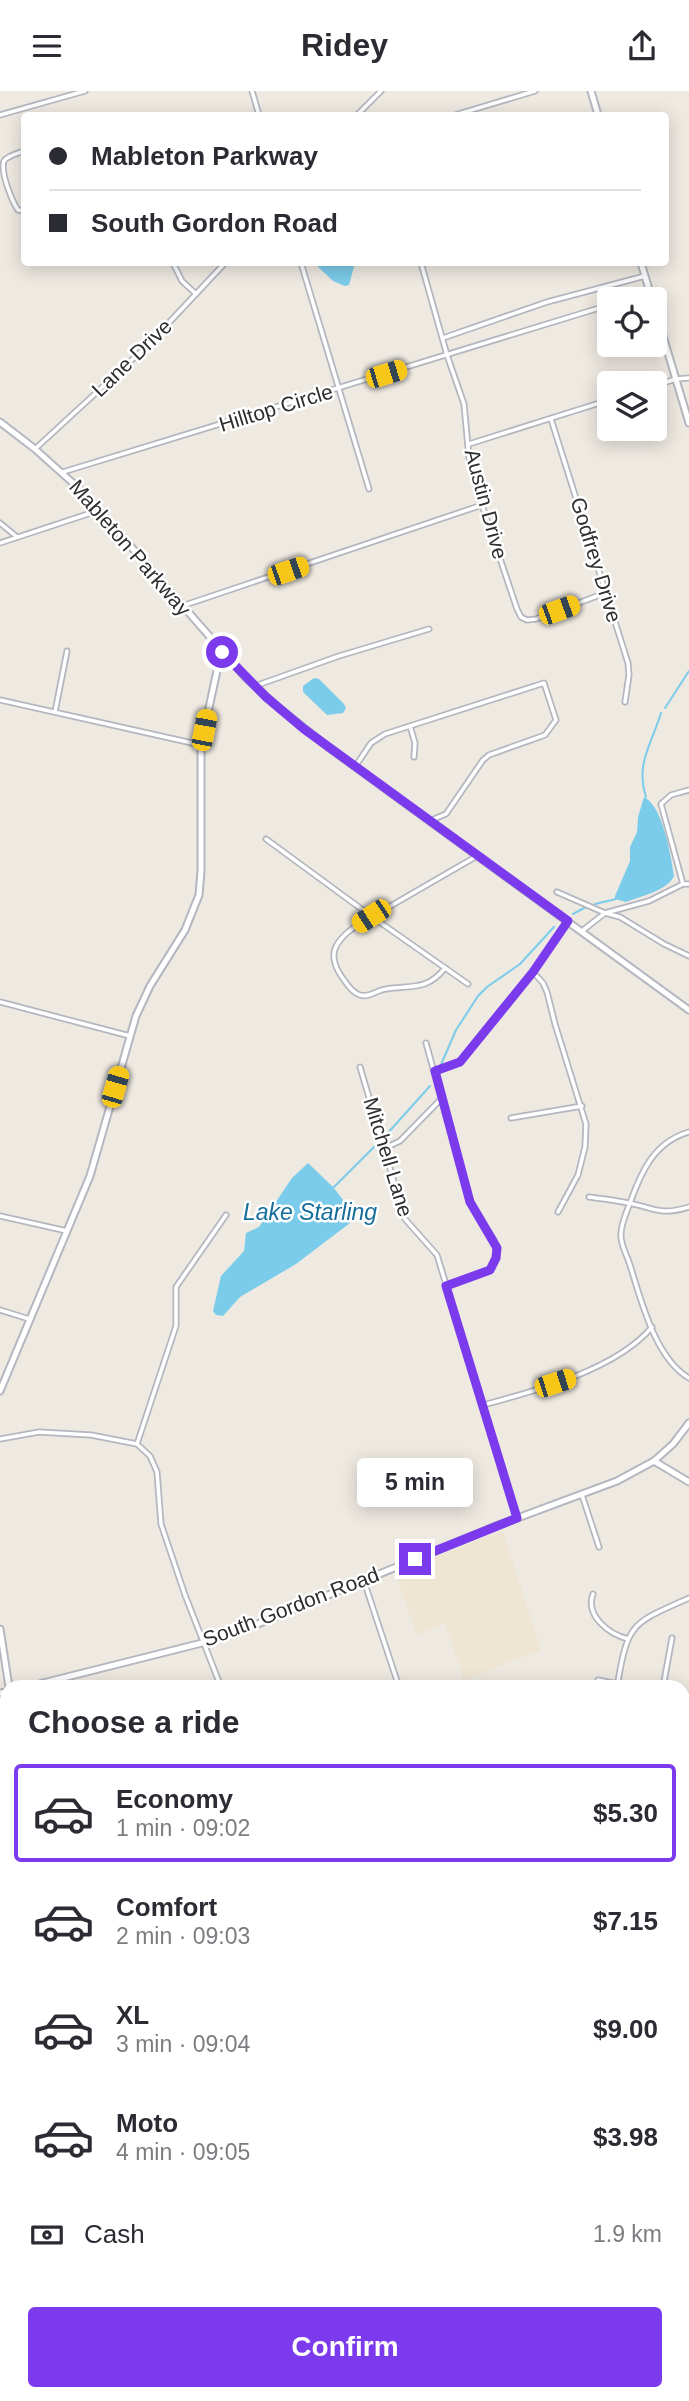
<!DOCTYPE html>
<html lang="en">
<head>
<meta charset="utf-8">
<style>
  :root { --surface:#fff; --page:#f2f2f3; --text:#2b2b33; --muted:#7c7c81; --line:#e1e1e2; --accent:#7c3aed }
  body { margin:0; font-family:Arial,sans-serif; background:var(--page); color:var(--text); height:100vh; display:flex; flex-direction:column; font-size:26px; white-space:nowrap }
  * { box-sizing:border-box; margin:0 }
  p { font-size:23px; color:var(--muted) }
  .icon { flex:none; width:38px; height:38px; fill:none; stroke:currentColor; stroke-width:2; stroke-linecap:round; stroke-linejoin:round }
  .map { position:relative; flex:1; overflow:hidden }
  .sheet { position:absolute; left:0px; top:1589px; width:690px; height:721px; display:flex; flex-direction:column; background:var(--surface); border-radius:21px 21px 0 0; box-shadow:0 4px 18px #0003 }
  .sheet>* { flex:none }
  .top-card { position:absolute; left:21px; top:21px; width:648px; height:154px; border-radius:7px; box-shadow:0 4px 18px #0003; display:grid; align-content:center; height:154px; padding:0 28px; background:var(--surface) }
  .controls { position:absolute; left:597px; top:196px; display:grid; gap:14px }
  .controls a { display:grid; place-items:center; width:70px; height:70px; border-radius:7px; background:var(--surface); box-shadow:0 4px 18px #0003; font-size:35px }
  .end { position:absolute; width:32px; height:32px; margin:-16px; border:9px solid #7c3aed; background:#fff; box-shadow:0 0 0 4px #fff }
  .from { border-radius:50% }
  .bubble { position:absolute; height:49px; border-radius:7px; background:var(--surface); box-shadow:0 4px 18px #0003; font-size:23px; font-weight:700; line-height:49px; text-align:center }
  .car { position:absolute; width:21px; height:42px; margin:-21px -10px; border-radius:9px; box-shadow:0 0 5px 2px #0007; background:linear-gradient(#f5c518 24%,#345 0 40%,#f5c518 0 76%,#345 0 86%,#f5c518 0) }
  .top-card b { display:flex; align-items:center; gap:24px; height:66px; font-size:26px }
  .top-card b+b { border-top:2px solid var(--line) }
  .top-card i { width:18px; height:18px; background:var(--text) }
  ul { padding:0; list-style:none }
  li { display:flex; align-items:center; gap:21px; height:98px; margin:0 14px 10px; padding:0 14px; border:4px solid transparent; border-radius:7px }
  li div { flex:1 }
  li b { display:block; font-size:26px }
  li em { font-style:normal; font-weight:700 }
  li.current { border-color:var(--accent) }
  li>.icon { width:63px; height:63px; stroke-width:1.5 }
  h2 { padding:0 28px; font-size:32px; line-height:84px }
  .pay { display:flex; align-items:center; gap:18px; height:77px; padding:0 28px; font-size:26px }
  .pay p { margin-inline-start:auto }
  .primary-button { display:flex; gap:14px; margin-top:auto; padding:14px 28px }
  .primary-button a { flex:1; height:80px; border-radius:7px; background:var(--accent); color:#fff; font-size:28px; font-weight:700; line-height:80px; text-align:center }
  header { display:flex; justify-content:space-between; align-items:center; height:91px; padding:0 28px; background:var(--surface); font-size:32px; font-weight:700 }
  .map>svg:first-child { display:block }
</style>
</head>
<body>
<header><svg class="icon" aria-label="menu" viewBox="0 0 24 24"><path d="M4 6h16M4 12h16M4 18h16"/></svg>Ridey<svg class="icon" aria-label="share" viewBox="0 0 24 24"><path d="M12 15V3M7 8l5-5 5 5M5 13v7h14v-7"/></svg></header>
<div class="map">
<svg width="689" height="2310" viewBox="0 0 689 2310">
  <rect width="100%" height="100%" fill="#eee9e1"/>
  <path fill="#eee5d2" d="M 503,1440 L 541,1559 L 464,1589 L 445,1532 L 417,1544 L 395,1481 Z"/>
  <g fill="#7bccea">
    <path d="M 314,172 L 355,172 L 349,194 L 345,195 L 333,190 Z"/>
    <path d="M 314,587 L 319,588 L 344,613 L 346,617 L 343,622 L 327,624 L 303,601 L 303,595 Z"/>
    <path d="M 644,706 C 663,715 671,765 674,785 C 667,800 641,805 626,811 L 615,808 L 615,805 L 630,770 L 630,756 L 637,741 L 638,726 Z"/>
    <path d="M 308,1072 L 333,1096 L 351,1119 L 350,1132 L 296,1173 L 240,1206 L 223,1225 L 216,1224 L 213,1220 L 221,1185 L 244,1160 L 246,1142 L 259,1136 L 292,1087 Z"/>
  </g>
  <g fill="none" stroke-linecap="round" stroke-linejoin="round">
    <g stroke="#7bccea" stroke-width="2">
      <path d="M 665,617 L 689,580"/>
      <path d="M 646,706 C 635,673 652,652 661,622"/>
      <path d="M 595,813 L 616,808"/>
      <path d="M 573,823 L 586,816"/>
      <path d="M 440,976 L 456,939 L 478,905 L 487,896 L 520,873 L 554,836"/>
      <path d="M 386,1044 L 430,995"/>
      <path d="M 334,1096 L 374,1056"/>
      <path d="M 682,1893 L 689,1897"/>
    </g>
    <defs>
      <g id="street">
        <path d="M 252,0 L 259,24"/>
        <path d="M 0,24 L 85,0"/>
        <path d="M 357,24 L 381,0"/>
        <path d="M 455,24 L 535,0"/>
        <path d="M 24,60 C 19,62 7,65 4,70 C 0,81 12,110 18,119 L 24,120"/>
        <path d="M 173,172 L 182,190 L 196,203"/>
        <path d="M 301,172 L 369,398"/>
        <path d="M 421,172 L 447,264 L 464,313 L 469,367 L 482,414 L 517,518 L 521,526 L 527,529 L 536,528 L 605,502"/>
        <path d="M 627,208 L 650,201"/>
        <path d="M 443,247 L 547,211 L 645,185"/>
        <path d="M 654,295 L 676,288 L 689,287"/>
        <path d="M 551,328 L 628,572 L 629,584 L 625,611"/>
        <path d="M 469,353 L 609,309"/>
        <path d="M 35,358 L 148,254 L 225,172"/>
        <path d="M 63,381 L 609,214"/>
        <path d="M 0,432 L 17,446"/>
        <path d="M 0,452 L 100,419"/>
        <path d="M 182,515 L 482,414"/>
        <path d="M 255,595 L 339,565 L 429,538"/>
        <path d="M 0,609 L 201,654"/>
        <path d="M 55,621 L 67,560"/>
        <path d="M 410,635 L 415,652 L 414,666"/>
        <path d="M 355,676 L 371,652 L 385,643 L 544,592 L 556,629 L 545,644 L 489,664 L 483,669 L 446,723 L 429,730"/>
        <path d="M 266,748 L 371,825 L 468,893"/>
        <path d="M 683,793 L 661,713 L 671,704 L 689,699"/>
        <path d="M 557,801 L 605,822 L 620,826 L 664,853 L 689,865"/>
        <path d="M 582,840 L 605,822 L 649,810 L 683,793 L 689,793"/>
        <path d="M 445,877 C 427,900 411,894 386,898 C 377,899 369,907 360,904 C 353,902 348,895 344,889 C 326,865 333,851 356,835 L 477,765"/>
        <path d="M 533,881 L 543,892 L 547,901 L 555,933 L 586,1033 L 585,1056 L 578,1084 L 558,1121"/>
        <path d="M 0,911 L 130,945"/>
        <path d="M 426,952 L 470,1111 L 494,1149 L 497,1162 L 490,1179 L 446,1194"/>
        <path d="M 360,976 L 405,1128 L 437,1164 L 517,1426"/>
        <path d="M 435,980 L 460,971 L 533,881 L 568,830"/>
        <path d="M 511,1027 L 582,1015"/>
        <path d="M 689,1041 C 654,1051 641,1081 630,1112 C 626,1122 621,1133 621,1143 C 620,1153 627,1164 630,1174 C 641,1209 655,1267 689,1287"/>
        <path d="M 383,1058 L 400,1050 L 441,1008"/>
        <path d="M 589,1106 C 602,1108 615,1109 628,1112 C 656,1117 659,1125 689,1116"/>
        <path d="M 0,1125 L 67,1140"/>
        <path d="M 0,1219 L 29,1228"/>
        <path d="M 483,1314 C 535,1300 616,1279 652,1236"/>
        <path d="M 0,1348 L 39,1341 L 91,1344 L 137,1353 L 150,1365 L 157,1381 L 161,1433 L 185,1504 L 221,1596"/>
        <path d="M 137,1353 L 176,1235 L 176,1196 L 226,1124"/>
        <path d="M 582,1404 L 599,1456"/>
        <path d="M 364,1490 L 399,1596"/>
        <path d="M 593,1503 C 585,1525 609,1543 628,1548"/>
        <path d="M 598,1589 L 618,1593"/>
        <path d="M 617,1596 C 628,1531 631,1533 689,1507"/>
        <path d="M 663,1596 L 672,1547"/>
        <path d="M 682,1611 L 689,1612"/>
        <path d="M 682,1693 L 689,1663"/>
        <path d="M 682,1720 L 689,1719"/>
        <path d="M 0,1753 L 7,1750"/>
        <path d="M 682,1801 L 689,1820"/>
        <path d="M 682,1999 L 689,1996"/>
        <path d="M 0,2008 L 7,2009"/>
        <path d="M 0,2130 L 6,2149"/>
        <path d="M 689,2178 L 689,2180"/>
        <path d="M 682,2220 L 689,2218"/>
        <path d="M 0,2245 L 7,2257"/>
        <path d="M 148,2303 L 152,2310"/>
        <path d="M 24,2310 L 31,2303"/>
        <path d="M 401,2310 L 404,2303"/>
      </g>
      <g id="secondary">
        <path d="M 591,0 L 598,24"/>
        <path d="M 641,172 L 652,208"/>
        <path d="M 654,215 L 689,332"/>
        <path d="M 0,331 L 35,358 L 84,402 L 246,587 L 279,617 L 328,656 L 689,919"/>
        <path d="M 0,1300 L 90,1085 L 136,925 L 150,895 L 185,839 L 199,804 L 201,780 L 201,654 L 221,561"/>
        <path d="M 654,1370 L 689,1391"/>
        <path d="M 0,1538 L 9,1596"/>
        <path d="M 27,1596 L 202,1552 L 248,1537 L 496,1435 L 617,1390 L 654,1370 L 673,1353 L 689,1332"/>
        <path d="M 0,1602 L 7,1601"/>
        <path d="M 682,2243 L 689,2241"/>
        <path d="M 682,2251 L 689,2248"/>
        <path d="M 287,2310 L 287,2303"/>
        <path d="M 569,2310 L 582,2303"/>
        <path d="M 583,2310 L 594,2303"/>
      </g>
    </defs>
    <use href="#street" stroke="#b4b7c0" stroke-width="7"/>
    <use href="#secondary" stroke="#b4b7c0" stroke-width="9"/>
    <use href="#street" stroke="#fff" stroke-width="3.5"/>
    <use href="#secondary" stroke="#fff" stroke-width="5"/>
  </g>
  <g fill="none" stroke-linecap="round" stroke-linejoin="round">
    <path stroke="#7c3aed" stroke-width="9" d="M 222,561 L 266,606 L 304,638 L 568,830 L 533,881 L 460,971 L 435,980 L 470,1111 L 497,1157 L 496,1167 L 490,1179 L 446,1195 L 517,1427 L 415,1468"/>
  </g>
  <g text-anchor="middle" stroke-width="5" stroke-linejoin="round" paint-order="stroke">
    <g font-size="21" fill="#2e2e2e" stroke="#fff">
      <text transform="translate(132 267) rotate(-44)" y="7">Lane Drive</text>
      <text transform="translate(276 317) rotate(-17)" y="7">Hilltop Circle</text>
      <text transform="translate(486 413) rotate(75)" y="7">Austin Drive</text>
      <text transform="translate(130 457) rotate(49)" y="7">Mableton Parkway</text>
      <text transform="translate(596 469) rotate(73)" y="7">Godfrey Drive</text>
      <text transform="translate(388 1066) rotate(73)" y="7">Mitchell Lane</text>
      <text transform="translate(291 1516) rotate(-21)" y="7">South Gordon Road</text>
    </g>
    <g font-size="23" font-style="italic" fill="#146d9b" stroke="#fff">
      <text x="310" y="1129">Lake Starling</text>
    </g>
  </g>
</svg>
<div class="controls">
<a><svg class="icon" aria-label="locate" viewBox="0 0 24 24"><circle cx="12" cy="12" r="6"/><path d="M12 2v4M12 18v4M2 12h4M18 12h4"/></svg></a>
<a><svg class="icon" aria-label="layers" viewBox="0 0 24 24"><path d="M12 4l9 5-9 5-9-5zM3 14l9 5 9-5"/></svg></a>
</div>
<i class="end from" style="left:222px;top:561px"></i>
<i class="end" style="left:415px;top:1468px"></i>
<div class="bubble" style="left:357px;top:1367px;width:116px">5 min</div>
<i class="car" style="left:386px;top:283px;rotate:73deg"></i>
<i class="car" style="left:288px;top:480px;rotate:71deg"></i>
<i class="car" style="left:559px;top:519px;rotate:70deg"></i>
<i class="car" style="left:204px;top:639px;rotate:11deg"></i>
<i class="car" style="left:371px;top:825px;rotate:237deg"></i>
<i class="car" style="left:115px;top:996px;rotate:16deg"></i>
<i class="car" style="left:555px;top:1292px;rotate:72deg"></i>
<div class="top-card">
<b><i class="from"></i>Mableton Parkway</b>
<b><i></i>South Gordon Road</b>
</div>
<section class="sheet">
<h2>Choose a ride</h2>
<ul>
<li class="current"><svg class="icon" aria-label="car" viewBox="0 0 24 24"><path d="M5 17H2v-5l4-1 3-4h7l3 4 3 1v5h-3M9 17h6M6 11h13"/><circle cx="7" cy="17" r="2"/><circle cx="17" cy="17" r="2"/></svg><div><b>Economy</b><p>1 min · 09:02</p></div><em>$5.30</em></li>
<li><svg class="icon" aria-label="car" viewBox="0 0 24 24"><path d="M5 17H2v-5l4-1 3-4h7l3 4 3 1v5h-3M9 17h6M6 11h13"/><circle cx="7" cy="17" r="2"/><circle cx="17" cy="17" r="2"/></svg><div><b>Comfort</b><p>2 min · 09:03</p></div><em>$7.15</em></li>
<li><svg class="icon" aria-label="car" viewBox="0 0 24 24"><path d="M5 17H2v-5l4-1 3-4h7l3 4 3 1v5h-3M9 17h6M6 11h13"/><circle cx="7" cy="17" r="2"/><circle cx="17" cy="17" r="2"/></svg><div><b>XL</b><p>3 min · 09:04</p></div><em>$9.00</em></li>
<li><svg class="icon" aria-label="car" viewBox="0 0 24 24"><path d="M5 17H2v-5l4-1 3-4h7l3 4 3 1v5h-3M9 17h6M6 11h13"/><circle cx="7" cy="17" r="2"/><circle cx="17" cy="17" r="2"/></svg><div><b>Moto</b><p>4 min · 09:05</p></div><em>$3.98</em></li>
</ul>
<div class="pay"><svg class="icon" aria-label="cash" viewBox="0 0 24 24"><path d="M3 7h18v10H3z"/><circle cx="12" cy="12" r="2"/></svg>Cash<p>1.9 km</p></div>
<div class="primary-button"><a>Confirm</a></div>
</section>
</div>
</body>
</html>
